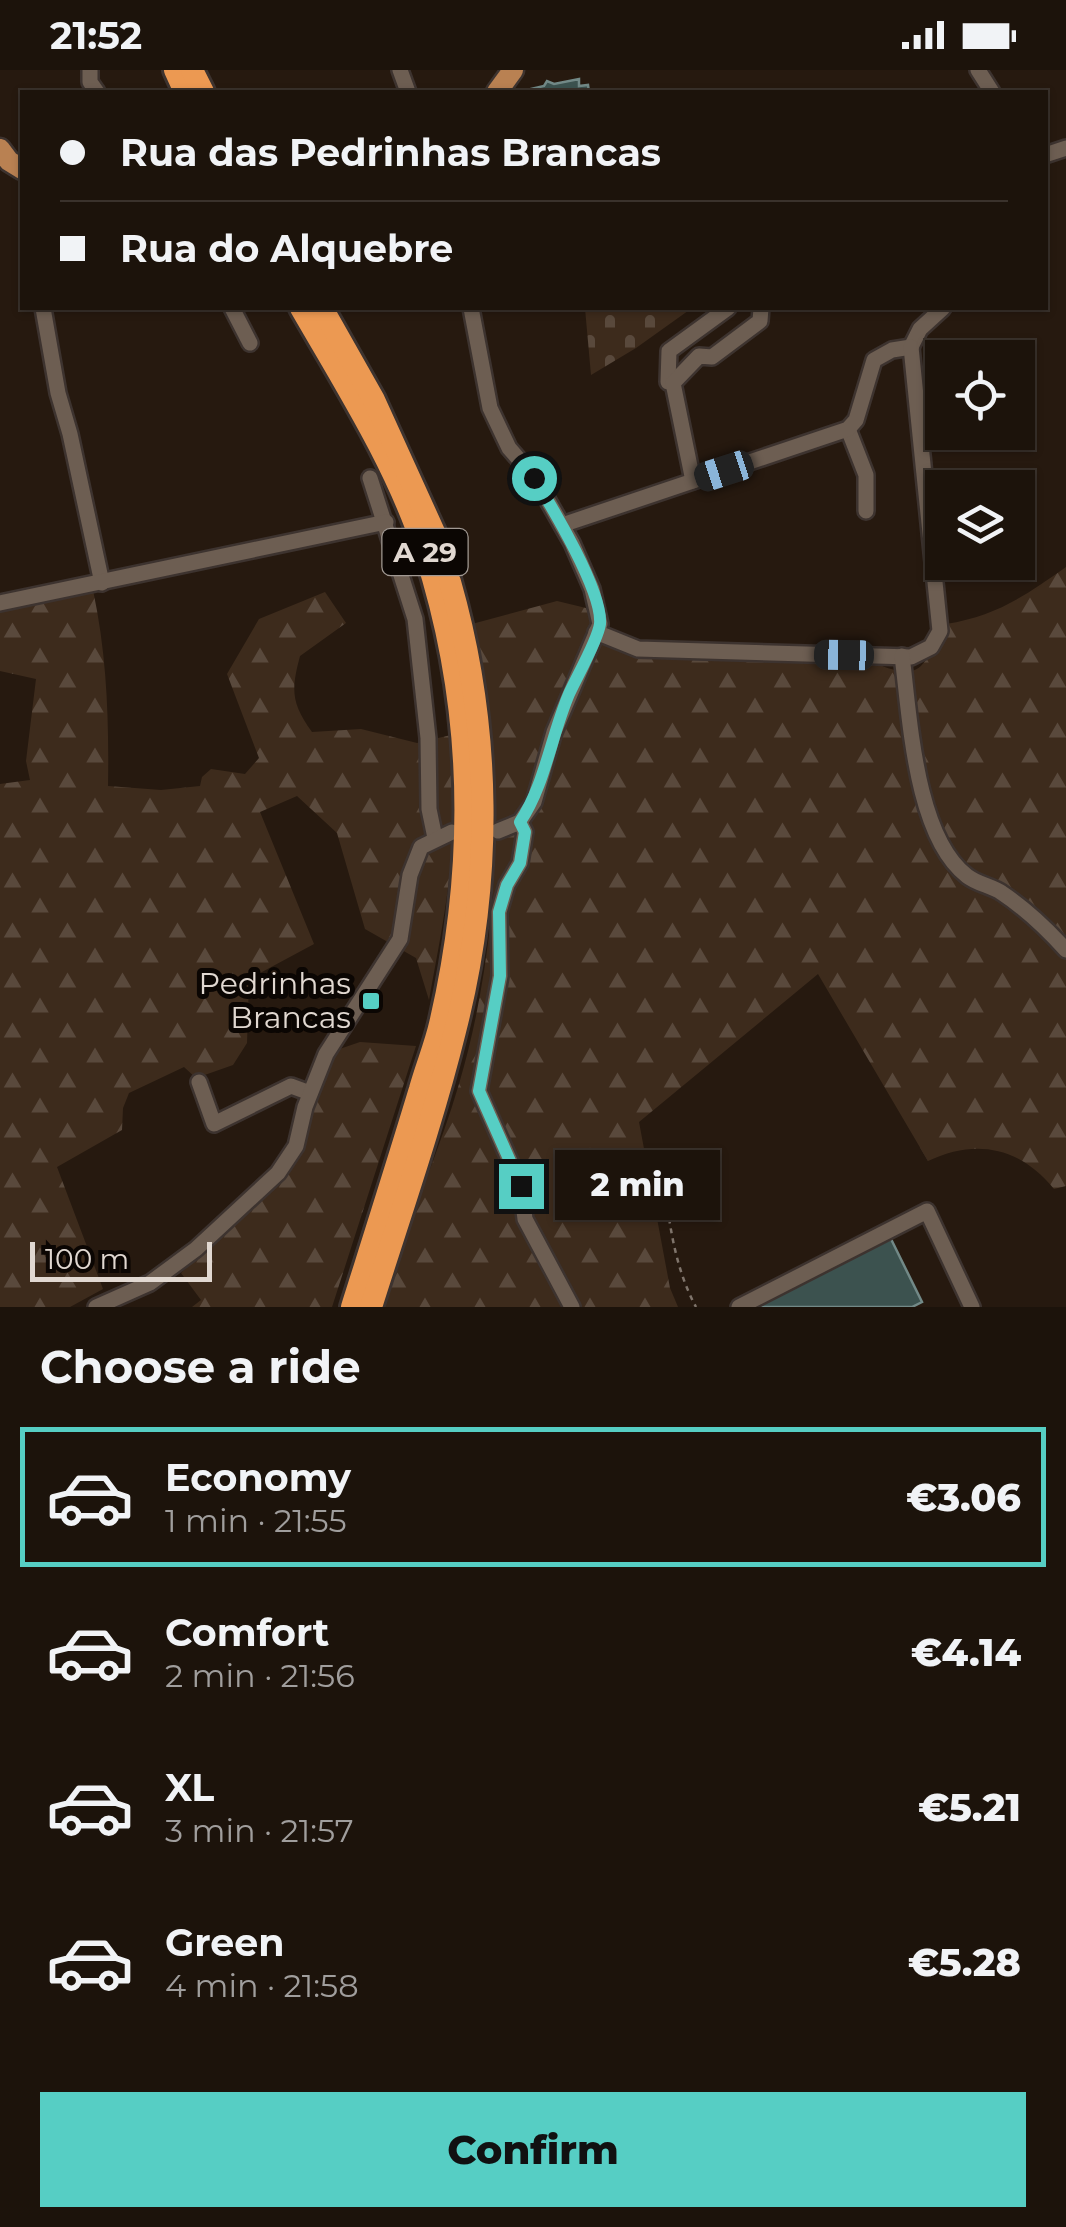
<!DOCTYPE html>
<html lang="en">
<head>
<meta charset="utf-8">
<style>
  :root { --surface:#1c130b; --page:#292019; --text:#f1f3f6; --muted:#a09e9d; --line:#3a322c; --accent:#56cec4 }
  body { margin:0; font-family:Montserrat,sans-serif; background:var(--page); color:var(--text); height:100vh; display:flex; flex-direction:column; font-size:38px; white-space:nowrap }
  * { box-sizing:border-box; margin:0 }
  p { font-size:32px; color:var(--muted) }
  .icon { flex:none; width:55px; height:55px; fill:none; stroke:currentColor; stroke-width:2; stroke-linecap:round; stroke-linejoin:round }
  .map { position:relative; height:1237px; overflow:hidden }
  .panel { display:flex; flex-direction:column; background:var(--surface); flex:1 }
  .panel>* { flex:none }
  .hud { position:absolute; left:20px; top:20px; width:1028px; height:220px; border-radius:0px; box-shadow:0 2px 8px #0004,0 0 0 2px var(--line); display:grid; align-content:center; height:220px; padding:0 40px; background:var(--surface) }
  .tools { position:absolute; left:925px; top:270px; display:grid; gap:20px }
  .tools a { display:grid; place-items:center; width:110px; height:110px; border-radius:0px; background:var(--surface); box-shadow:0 2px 8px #0004,0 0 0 2px var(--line); font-size:50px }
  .scale { position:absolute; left:30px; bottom:25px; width:182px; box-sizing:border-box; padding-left:10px; border:5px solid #e1d8d1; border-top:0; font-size:28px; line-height:35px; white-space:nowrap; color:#e1d8d1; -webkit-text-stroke:8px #0b0603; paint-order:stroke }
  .end { position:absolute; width:45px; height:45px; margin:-22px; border:12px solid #56cec4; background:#111; box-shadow:0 0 0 5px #111 }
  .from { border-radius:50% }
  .bubble { position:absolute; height:70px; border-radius:0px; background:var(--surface); box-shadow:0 2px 8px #0004,0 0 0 2px var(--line); font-size:32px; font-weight:800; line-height:70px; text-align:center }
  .car { position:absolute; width:30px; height:60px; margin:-30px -15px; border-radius:12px; box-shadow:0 0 8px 2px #0007; background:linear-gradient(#222 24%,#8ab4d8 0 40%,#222 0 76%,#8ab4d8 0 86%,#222 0) }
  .hud b { display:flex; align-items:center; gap:35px; height:95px; font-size:38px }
  .hud b+b { border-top:2px solid var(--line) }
  .hud i { width:25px; height:25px; background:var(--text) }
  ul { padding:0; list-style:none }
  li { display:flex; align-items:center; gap:30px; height:140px; margin:0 20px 15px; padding:0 20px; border:5px solid transparent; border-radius:0px }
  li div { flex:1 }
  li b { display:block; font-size:38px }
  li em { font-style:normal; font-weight:800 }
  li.selected { border-color:var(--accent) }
  li>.icon { width:90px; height:90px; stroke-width:1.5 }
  h2 { padding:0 40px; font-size:45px; line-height:120px }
  .action { display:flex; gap:20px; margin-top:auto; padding:20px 40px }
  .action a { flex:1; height:115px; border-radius:0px; background:var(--accent); color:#111; font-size:40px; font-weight:800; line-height:115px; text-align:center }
  .status { display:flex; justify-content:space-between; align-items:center; height:70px; padding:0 50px; background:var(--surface); direction:ltr }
  .status svg { height:28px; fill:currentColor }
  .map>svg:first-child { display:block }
</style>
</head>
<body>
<div class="status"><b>21:52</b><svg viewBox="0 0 49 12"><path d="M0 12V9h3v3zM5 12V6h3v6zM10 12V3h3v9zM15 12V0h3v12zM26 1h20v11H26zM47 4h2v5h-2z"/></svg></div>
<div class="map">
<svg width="1066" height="1237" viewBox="0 0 1066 1237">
  <defs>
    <pattern id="forest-firs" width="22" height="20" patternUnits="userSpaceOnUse" patternTransform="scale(2.5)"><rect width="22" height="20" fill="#3d2b1c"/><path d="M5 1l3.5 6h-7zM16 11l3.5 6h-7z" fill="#59493c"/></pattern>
    <pattern id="cemetery-stones" width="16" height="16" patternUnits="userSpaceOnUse" patternTransform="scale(2.5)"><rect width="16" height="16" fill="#3d2b1c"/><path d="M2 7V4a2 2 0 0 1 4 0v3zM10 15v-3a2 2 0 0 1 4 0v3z" fill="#59493c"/></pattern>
  </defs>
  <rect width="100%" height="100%" fill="#26190f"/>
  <g fill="url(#forest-firs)">
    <path d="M 1066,497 L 1066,1116 L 1054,1119 C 1020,1077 976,1068 928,1091 L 818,904 L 639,1052 L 670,1218 L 678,1237 L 383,1237 C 403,1161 437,1089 459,1014 C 494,896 504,758 488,636 C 485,609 477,581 472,554 L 557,531 L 586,538 L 594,556 L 622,579 L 875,593 C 928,616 922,590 946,554 C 996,546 1025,526 1066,497 Z"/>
    <path d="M 93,520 C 107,586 109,649 108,716 L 161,720 L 200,716 L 202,707 L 211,699 L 245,704 L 259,688 L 227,604 L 259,549 L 325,522 L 346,553 L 300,586 C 291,620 291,633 312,662 L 361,659 L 417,673 L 451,665 C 463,754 445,843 429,930 L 416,888 L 365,859 L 337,763 L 297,726 L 260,742 L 314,874 L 249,909 L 247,973 L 233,995 L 196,1008 L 184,997 L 129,1023 L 123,1038 L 122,1060 L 57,1097 L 103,1219 L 70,1237 L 0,1237 L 0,714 L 30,710 L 26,691 L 36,609 L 0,601 L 0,537 Z"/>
    <path d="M 360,972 L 416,976 L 332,1237 L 192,1237 L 201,1230 L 181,1203 L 281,1111 L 292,1072 L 328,983 Z"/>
  </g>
  <path fill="url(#cemetery-stones)" d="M 585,238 L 692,238 L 636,278 L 591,305 Z"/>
  <g fill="#3c524f" stroke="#728987" stroke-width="2.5">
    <path d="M 579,9 L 579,16 L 588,15 L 589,22 L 518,22 L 544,16 L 547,11 L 554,14 Z"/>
    <path d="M 891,1169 L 922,1232 L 912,1237 L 752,1237 Z"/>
  </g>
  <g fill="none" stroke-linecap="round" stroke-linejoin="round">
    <defs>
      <g id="minor">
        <path d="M 90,0 L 90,12 L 97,22"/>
        <path d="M 400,0 L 408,22"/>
        <path d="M 978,0 L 992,22"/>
        <path d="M 1045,85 L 1066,78"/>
        <path d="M 43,238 L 58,323 L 70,364 L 102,513"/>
        <path d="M 232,238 L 250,273"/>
        <path d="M 471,238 L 490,338 L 509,378 L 535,408 L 572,473 L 592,519 L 600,554 L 554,662 L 534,732 L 520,752 L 498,761"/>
        <path d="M 911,277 L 920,259 L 943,238"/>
        <path d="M 673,313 L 668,312 L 669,281 L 728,238"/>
        <path d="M 848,359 L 866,405 L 866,441"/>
        <path d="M 370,408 L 415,549 L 428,668 L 429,739 L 435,768"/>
        <path d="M 693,411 L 673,313 L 699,286 L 712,287 L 760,251 L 761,238"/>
        <path d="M 562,455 L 848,359 L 856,350 L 874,290 L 892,280 L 911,277"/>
        <path d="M 0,533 L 386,452"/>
        <path d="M 596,562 L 638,579 L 911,587 L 931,577 L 940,561 L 911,277"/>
        <path d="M 902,586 C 910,647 915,766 967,806 C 977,814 992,816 1002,823 C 1026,839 1047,859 1066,880"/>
        <path d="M 520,752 L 525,762 L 520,793 L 507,815 L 499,842 L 500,906 L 479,1021 L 521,1116 L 525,1149 L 572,1237"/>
        <path d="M 199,1012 L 214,1054 L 291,1016 L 310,1023"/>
        <path d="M 96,1237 L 150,1213 L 196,1179 L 278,1103 L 296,1076 L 305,1037 L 326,984 L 400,869 L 410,805 L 421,777 L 452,762"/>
        <path d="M 739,1237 L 927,1141 L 972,1237"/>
      </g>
      <g id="major">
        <path d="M 497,22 L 513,0"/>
        <path d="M 0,79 L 9,91 L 22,99"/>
      </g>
      <g id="highway">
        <path d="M 175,0 L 185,22"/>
        <path d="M 192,0 L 203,22"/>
        <path d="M 301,238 C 346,316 397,396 425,482 C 475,637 477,795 440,954 C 435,976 426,997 420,1019 C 398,1092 375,1164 352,1237"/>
        <path d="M 322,238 L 374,330 L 434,462"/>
        <path d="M 371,1237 C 400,1145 432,1054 455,961 C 493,813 492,659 450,512"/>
      </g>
    </defs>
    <use href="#minor" stroke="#3d332f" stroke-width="20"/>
    <use href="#major" stroke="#3d332f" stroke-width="25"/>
    <use href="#highway" stroke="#3d332f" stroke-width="28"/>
    <path stroke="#7f746b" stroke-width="2.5" stroke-dasharray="5 5" stroke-linecap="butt" d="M 661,1079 C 667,1132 670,1189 696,1237"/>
    <use href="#minor" stroke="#6d5e52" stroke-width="15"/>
    <use href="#major" stroke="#b98152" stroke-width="20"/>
    <use href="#highway" stroke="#ec9952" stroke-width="22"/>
  </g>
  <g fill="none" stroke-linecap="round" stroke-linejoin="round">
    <path stroke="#56cec4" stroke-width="12" d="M 521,1116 L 479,1021 L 500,906 L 499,842 L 507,815 L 520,793 L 525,762 L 520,752 C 545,715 551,666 569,624 C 576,608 598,570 600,554 C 603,522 552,437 534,408"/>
  </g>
  <rect fill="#56cec4" stroke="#0b0603" stroke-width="4" x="361" y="921" width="20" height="20" rx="5"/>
  <g text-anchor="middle" stroke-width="10" stroke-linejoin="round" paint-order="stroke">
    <rect fill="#0b0603" stroke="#a19993" stroke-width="2.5" x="382.5" y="459" width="85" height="46" rx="8"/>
    <g font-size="28" font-weight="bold" fill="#e1d8d1">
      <text x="425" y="492">A 29</text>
    </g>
    <g font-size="30" fill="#e1d8d1" stroke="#0b0603" text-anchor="end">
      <text x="351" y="924">Pedrinhas<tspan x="351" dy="34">Brancas</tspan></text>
    </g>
  </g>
</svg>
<div class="tools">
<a><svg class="icon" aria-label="locate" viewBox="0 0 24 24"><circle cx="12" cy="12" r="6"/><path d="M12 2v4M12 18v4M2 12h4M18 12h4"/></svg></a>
<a><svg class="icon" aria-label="layers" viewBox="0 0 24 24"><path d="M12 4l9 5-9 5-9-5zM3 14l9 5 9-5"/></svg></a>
</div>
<div class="scale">100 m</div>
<i class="end from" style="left:534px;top:408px"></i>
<i class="end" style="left:521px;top:1116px"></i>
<div class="bubble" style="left:555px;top:1080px;width:165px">2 min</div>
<i class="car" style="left:724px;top:401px;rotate:252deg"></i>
<i class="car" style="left:844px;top:585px;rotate:271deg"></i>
<div class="hud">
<b><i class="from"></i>Rua das Pedrinhas Brancas</b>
<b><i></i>Rua do Alquebre</b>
</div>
</div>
<section class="panel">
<h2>Choose a ride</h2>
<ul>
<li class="selected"><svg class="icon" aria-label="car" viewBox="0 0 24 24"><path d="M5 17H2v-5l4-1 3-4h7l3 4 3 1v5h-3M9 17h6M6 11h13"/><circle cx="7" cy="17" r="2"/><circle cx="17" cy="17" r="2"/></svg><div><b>Economy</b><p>1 min · 21:55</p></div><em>€3.06</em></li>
<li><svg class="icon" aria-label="car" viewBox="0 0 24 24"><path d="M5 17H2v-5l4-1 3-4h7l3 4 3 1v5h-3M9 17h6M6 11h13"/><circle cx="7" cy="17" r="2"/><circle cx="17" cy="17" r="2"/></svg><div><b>Comfort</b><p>2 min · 21:56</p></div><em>€4.14</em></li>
<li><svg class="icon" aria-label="car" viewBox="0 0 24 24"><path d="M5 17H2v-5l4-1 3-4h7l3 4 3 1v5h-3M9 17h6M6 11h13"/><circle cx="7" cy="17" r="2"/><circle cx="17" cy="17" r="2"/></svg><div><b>XL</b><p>3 min · 21:57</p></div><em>€5.21</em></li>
<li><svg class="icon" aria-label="car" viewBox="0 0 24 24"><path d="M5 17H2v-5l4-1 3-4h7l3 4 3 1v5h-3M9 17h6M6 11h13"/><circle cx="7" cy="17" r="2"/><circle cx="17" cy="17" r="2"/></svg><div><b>Green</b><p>4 min · 21:58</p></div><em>€5.28</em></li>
</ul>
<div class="action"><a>Confirm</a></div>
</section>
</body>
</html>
